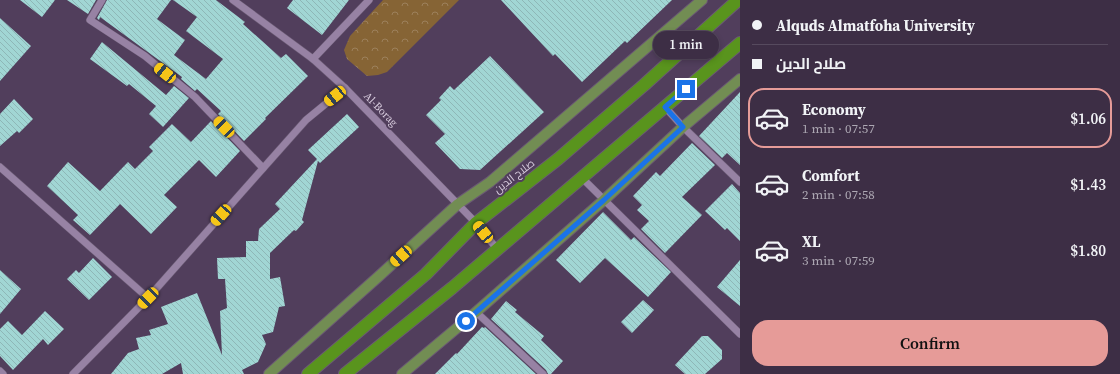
<!DOCTYPE html>
<html lang="en">
<head>
<meta charset="utf-8">
<style>
  :root { --surface:#3d2e45; --page:#44364c; --text:#f1f3f6; --muted:#ada8b3; --line:#564a5e; --accent:#e69b98 }
  body { margin:0; font-family:"Source Serif 4",Cairo,serif; background:var(--page); color:var(--text); height:100vh; display:flex; flex-direction:column; font-size:15px; white-space:nowrap }
  * { box-sizing:border-box; margin:0 }
  p { font-size:13px; color:var(--muted) }
  .icon { flex:none; width:22px; height:22px; fill:none; stroke:currentColor; stroke-width:2; stroke-linecap:round; stroke-linejoin:round }
  .map { position:relative; flex:1; overflow:hidden }
  .drawer { display:flex; flex-direction:column; background:var(--surface); width:380px }
  .drawer>* { flex:none }
  .hud { display:grid; align-content:center; height:88px; padding:0 12px; background:var(--surface) }
  .end { position:absolute; width:18px; height:18px; margin:-9px; border:5px solid #1a73e8; background:#fff; box-shadow:0 0 0 2px #fff }
  .from { border-radius:50% }
  .bubble { position:absolute; height:28px; border-radius:14px; background:var(--surface); box-shadow:0 2px 6px #0003,0 0 0 1px var(--line); font-size:13px; font-weight:600; line-height:28px; text-align:center }
  .car { position:absolute; width:12px; height:24px; margin:-12px -6px; border-radius:5px; box-shadow:0 0 3px 1px #0007; background:linear-gradient(#f5c518 24%,#345 0 40%,#f5c518 0 76%,#345 0 86%,#f5c518 0) }
  .hud b { display:flex; align-items:center; gap:14px; height:38px; font-size:15px }
  .hud b+b { border-top:1px solid var(--line) }
  .hud i { width:10px; height:10px; background:var(--text) }
  ul { padding:0; list-style:none }
  li { display:flex; align-items:center; gap:12px; height:60px; margin:0 8px 6px; padding:0 4px; border:2px solid transparent; border-radius:16px }
  li div { flex:1 }
  li b { display:block; font-size:15px }
  li em { font-style:normal; font-weight:600 }
  li.active { border-color:var(--accent) }
  li>.icon { width:36px; height:36px; stroke-width:1.5 }
  .button { display:flex; gap:8px; margin-top:auto; padding:8px 12px }
  .button a { flex:1; height:46px; border-radius:16px; background:var(--accent); color:#111; font-size:16px; font-weight:600; line-height:46px; text-align:center }
  main { display:flex; flex:1; min-height:0 }
  .map>svg:first-child { display:block }
</style>
</head>
<body>
<main>
<div class="map">
<svg width="740" height="374" viewBox="0 0 740 374">
  <defs>
    <pattern id="forest-crowns" width="20" height="18" patternUnits="userSpaceOnUse"><rect width="20" height="18" fill="#866435"/><path d="M2 6a3 3 0 1 1 6 0M12 15a3 3 0 1 1 6 0" fill="none" stroke="#9c805b"/></pattern>
    <pattern id="building-back-hatch" width="6" height="6" patternUnits="userSpaceOnUse"><rect width="6" height="6" fill="#a1d6d4"/><path d="M-1 5l2 2M0 0l6 6M5-1l2 2" fill="none" stroke="#8eb7b7"/></pattern>
  </defs>
  <rect width="100%" height="100%" fill="#513e5c"/>
  <path fill="url(#forest-crowns)" d="M 383,0 L 459,0 L 387,72 L 378,75 L 367,76 L 347,59 L 344,50 L 350,36 Z"/>
  <g fill="url(#building-back-hatch)">
    <path d="M 20,0 L 55,0 L 42,17 Z"/>
    <path d="M 67,0 L 96,0 L 88,14 Z"/>
    <path d="M 107,0 L 171,0 L 157,19 L 185,40 L 174,55 L 206,79 L 223,59 L 186,31 L 197,17 L 173,0 L 216,0 L 245,22 L 243,24 L 281,58 L 286,54 L 308,76 L 265,118 L 266,119 L 244,141 L 218,114 L 221,111 L 197,89 L 195,91 L 181,79 L 182,77 L 100,17 L 99,20 L 97,18 Z"/>
    <path d="M 293,0 L 349,0 L 322,35 L 287,8 Z"/>
    <path d="M 501,0 L 672,0 L 627,43 L 625,41 L 582,82 L 555,54 L 553,56 Z"/>
    <path d="M 0,18 L 31,46 L 0,81 Z"/>
    <path d="M 102,42 L 166,95 L 174,86 L 189,98 L 163,127 L 149,114 L 156,106 L 129,84 L 127,86 L 90,59 Z"/>
    <path d="M 490,56 L 544,112 L 480,170 L 460,169 L 435,143 L 445,134 L 426,115 L 441,100 L 439,98 L 450,86 L 454,90 Z"/>
    <path d="M 740,92 L 740,165 L 727,153 L 722,158 L 699,136 Z"/>
    <path d="M 14,99 L 33,119 L 19,133 L 17,131 L 0,146 L 0,114 Z"/>
    <path d="M 347,114 L 359,127 L 320,163 L 318,161 L 302,220 L 304,222 L 296,231 L 294,230 L 270,253 L 270,279 L 280,277 L 285,306 L 279,307 L 273,332 L 262,335 L 266,344 L 258,362 L 242,370 L 244,374 L 183,374 L 181,363 L 162,374 L 111,374 L 128,353 L 139,349 L 136,338 L 151,335 L 149,330 L 168,324 L 161,307 L 197,293 L 222,355 L 220,311 L 227,308 L 225,279 L 218,279 L 217,258 L 246,257 L 246,241 L 258,241 L 259,229 L 280,209 L 275,204 L 317,159 L 308,150 Z"/>
    <path d="M 211,121 L 240,151 L 216,177 L 199,160 L 164,195 L 177,207 L 151,234 L 120,204 L 90,235 L 73,220 L 78,215 L 47,186 L 68,162 L 100,191 L 128,162 L 135,169 L 153,151 L 149,147 L 172,124 L 191,142 Z"/>
    <path d="M 692,143 L 715,165 L 682,197 L 702,215 L 665,253 L 641,229 L 649,221 L 637,210 L 642,205 L 633,196 L 656,172 L 660,176 Z"/>
    <path d="M 732,184 L 740,193 L 740,241 L 727,228 L 725,230 L 705,211 Z"/>
    <path d="M 603,212 L 631,240 L 634,237 L 671,272 L 648,297 L 605,258 L 580,283 L 556,260 Z"/>
    <path d="M 93,258 L 112,277 L 89,300 L 67,279 L 76,270 L 79,273 Z"/>
    <path d="M 740,260 L 740,306 L 717,287 Z"/>
    <path d="M 0,270 L 21,289 L 0,314 Z"/>
    <path d="M 643,300 L 654,310 L 632,333 L 621,322 Z"/>
    <path d="M 506,301 L 517,310 L 515,312 L 544,336 L 541,340 L 563,361 L 551,374 L 548,374 L 546,370 L 491,319 Z"/>
    <path d="M 45,311 L 64,329 L 48,345 L 43,339 L 13,370 L 0,356 L 0,329 L 8,321 L 22,335 Z"/>
    <path d="M 482,327 L 484,328 L 485,327 L 536,374 L 435,374 L 456,353 L 457,354 Z"/>
    <path d="M 702,336 L 708,336 L 722,350 L 722,359 L 705,374 L 685,374 L 675,365 Z"/>
  </g>
  <g fill="none" stroke-linecap="round" stroke-linejoin="round">
    <defs>
      <g id="minor">
        <path d="M 102,0 L 90,20 L 145,56 L 195,97 L 263,168"/>
        <path d="M 233,0 L 313,59 L 345,88 L 476,223 L 497,249"/>
        <path d="M 313,59 L 369,0"/>
        <path d="M 665,107 L 683,127 L 740,182"/>
        <path d="M 0,167 L 148,298"/>
        <path d="M 582,178 L 740,334"/>
        <path d="M 476,312 L 543,374"/>
        <path d="M 0,371 L 3,374"/>
        <path d="M 73,374 L 148,298 L 306,120 L 345,88"/>
      </g>
      <g id="major">
        <path d="M 269,374 L 378,277 L 458,204 L 490,182 L 702,0"/>
        <path d="M 402,374 L 476,312 L 604,200 L 683,127 L 740,79"/>
      </g>
      <g id="highway">
        <path d="M 308,374 L 426,274 L 476,223 L 558,159 L 644,85 L 738,0"/>
        <path d="M 345,374 L 452,288 L 740,43"/>
      </g>
    </defs>
    <use href="#minor" stroke="#6a5a73" stroke-width="8"/>
    <use href="#major" stroke="#6a5a73" stroke-width="12"/>
    <use href="#highway" stroke="#6a5a73" stroke-width="14"/>
    <use href="#minor" stroke="#9782a4" stroke-width="7"/>
    <use href="#major" stroke="#728d53" stroke-width="10"/>
    <use href="#highway" stroke="#59941d" stroke-width="12"/>
  </g>
  <g fill="none" stroke-linecap="round" stroke-linejoin="round">
    <path stroke="#1a73e8" stroke-width="5" d="M 466,321 L 604,200 L 683,127 L 665,107 L 686,89"/>
  </g>
  <g text-anchor="middle" stroke-width="4" stroke-linejoin="round" paint-order="stroke">
    <g font-size="11" fill="#d8ccde" stroke="#513e5c">
      <text transform="translate(381 109) rotate(46)" y="4">Al-Borag</text>
      <text transform="translate(514 176) rotate(-38)" y="4">صلاح الدين</text>
    </g>
  </g>
</svg>
<i class="end from" style="left:466px;top:321px"></i>
<i class="end" style="left:686px;top:89px"></i>
<div class="bubble" style="left:653px;top:31px;width:66px">1 min</div>
<i class="car" style="left:165px;top:73px;rotate:309deg"></i>
<i class="car" style="left:335px;top:96px;rotate:231deg"></i>
<i class="car" style="left:224px;top:127px;rotate:316deg"></i>
<i class="car" style="left:221px;top:215px;rotate:222deg"></i>
<i class="car" style="left:483px;top:232px;rotate:321deg"></i>
<i class="car" style="left:401px;top:256px;rotate:228deg"></i>
<i class="car" style="left:148px;top:298px;rotate:224deg"></i>
</div>
<section class="drawer">
<div class="hud">
<b><i class="from"></i>Alquds Almatfoha University</b>
<b><i></i>صلاح الدين</b>
</div>
<ul>
<li class="active"><svg class="icon" aria-label="car" viewBox="0 0 24 24"><path d="M5 17H2v-5l4-1 3-4h7l3 4 3 1v5h-3M9 17h6M6 11h13"/><circle cx="7" cy="17" r="2"/><circle cx="17" cy="17" r="2"/></svg><div><b>Economy</b><p>1 min · 07:57</p></div><em>$1.06</em></li>
<li><svg class="icon" aria-label="car" viewBox="0 0 24 24"><path d="M5 17H2v-5l4-1 3-4h7l3 4 3 1v5h-3M9 17h6M6 11h13"/><circle cx="7" cy="17" r="2"/><circle cx="17" cy="17" r="2"/></svg><div><b>Comfort</b><p>2 min · 07:58</p></div><em>$1.43</em></li>
<li><svg class="icon" aria-label="car" viewBox="0 0 24 24"><path d="M5 17H2v-5l4-1 3-4h7l3 4 3 1v5h-3M9 17h6M6 11h13"/><circle cx="7" cy="17" r="2"/><circle cx="17" cy="17" r="2"/></svg><div><b>XL</b><p>3 min · 07:59</p></div><em>$1.80</em></li>
</ul>
<div class="button"><a>Confirm</a></div>
</section>
</main>
</body>
</html>
